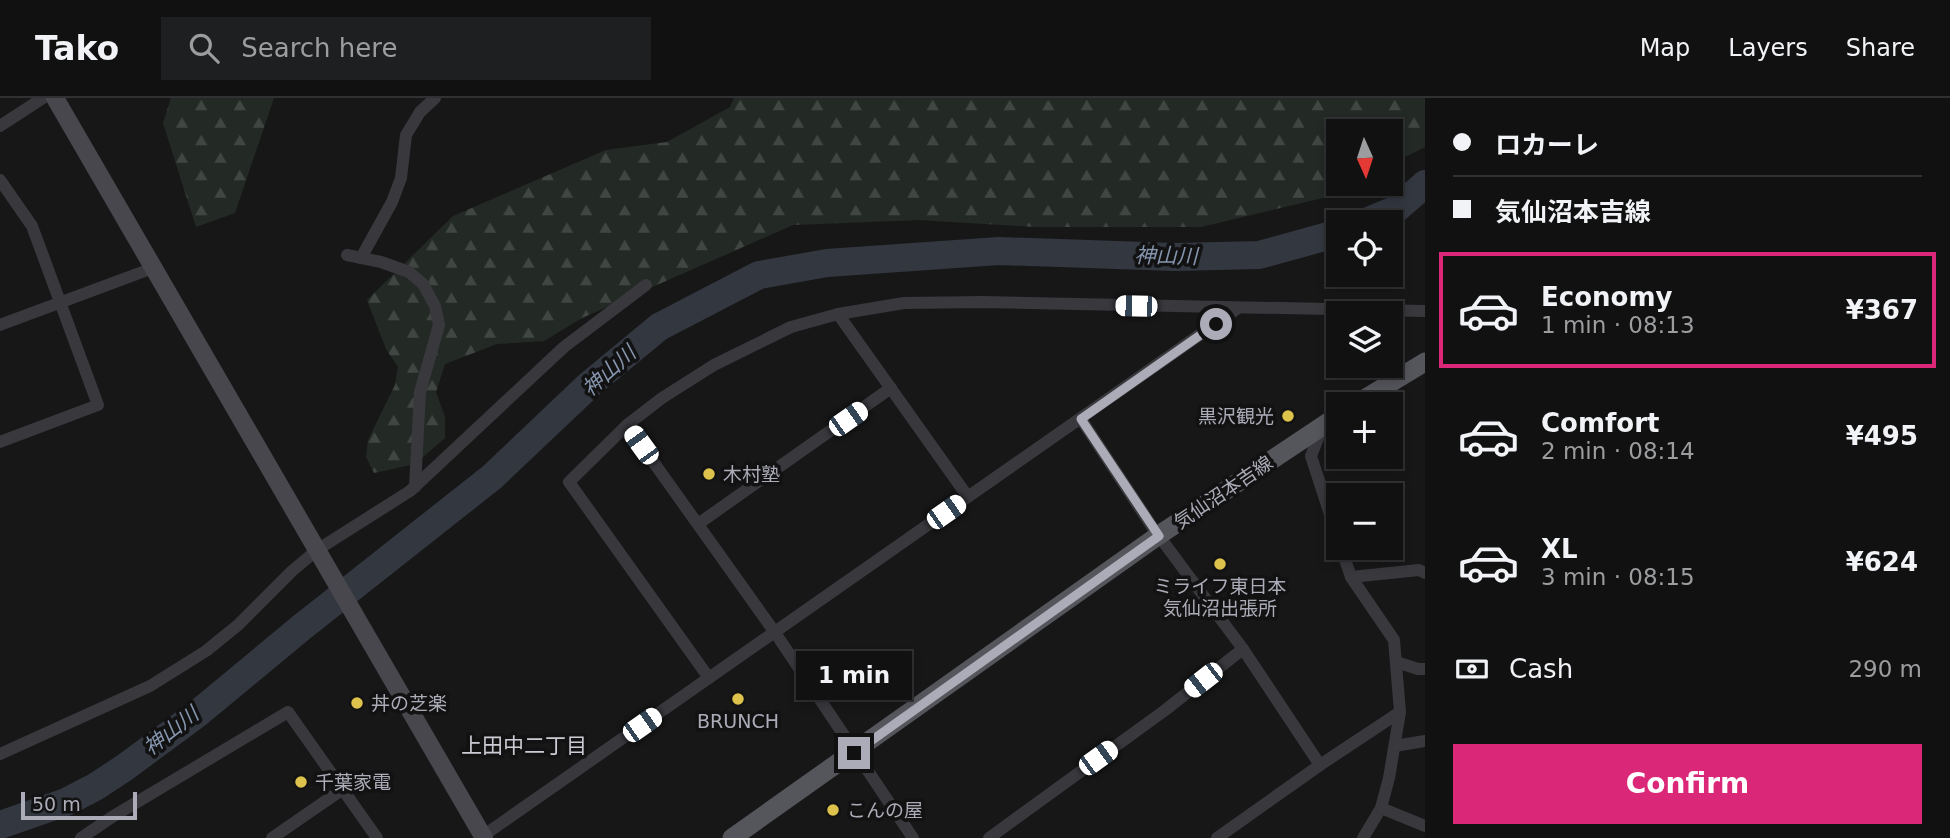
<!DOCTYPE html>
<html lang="en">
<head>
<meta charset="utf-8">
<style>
  :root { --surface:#111112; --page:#1e1f20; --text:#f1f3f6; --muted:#9c9d9f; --line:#303132; --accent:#db2777 }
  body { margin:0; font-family:"DejaVu Sans","Noto Sans JP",sans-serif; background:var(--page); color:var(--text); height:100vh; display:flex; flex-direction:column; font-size:26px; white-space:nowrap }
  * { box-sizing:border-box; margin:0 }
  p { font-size:23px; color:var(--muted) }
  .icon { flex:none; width:38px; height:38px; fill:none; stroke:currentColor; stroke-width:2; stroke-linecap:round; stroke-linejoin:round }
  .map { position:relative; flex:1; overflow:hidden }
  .details { display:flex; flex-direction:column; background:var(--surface); width:525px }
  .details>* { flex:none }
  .guide { display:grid; align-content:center; height:154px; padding:0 28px; background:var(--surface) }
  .needle { width:46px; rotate:177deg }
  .buttons { position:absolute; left:1326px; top:21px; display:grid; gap:14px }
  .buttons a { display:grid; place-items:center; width:77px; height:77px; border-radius:0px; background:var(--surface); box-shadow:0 4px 10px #0003,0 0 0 2px var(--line); font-size:35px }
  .scale { position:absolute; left:21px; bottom:18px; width:116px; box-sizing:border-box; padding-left:7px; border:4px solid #abacb7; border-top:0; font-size:19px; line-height:24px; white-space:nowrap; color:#abacb7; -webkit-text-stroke:5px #121213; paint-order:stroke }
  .end { position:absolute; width:32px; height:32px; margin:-16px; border:9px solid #abacb7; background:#111; box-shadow:0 0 0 4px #111 }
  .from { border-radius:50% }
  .bubble { position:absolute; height:49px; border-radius:0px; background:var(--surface); box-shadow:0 4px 10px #0003,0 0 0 2px var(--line); font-size:23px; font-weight:700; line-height:49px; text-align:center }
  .car { position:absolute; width:21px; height:42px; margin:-21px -10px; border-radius:9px; box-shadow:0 0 5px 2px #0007; background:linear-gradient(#fff 24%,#345 0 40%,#fff 0 76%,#345 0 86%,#fff 0) }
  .guide b { display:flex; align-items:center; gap:24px; height:66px; font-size:26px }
  .guide b+b { border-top:2px solid var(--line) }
  .guide i { width:18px; height:18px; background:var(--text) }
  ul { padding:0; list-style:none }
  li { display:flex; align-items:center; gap:21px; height:116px; margin:0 14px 10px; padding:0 14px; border:4px solid transparent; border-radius:0px }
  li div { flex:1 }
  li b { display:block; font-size:26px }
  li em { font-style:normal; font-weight:700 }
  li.on { border-color:var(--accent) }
  li>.icon { width:63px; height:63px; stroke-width:1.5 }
  .pay { display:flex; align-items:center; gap:18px; height:77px; padding:0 28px; font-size:26px }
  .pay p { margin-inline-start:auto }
  .primary-button { display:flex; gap:14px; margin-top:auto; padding:14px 28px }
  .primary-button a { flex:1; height:80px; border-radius:0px; background:var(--accent); color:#fff; font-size:28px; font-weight:700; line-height:80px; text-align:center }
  header { display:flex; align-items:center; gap:42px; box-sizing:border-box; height:98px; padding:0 35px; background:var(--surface); border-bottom:2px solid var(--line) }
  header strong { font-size:33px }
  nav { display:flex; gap:38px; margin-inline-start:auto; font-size:24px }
  .search { width:490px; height:63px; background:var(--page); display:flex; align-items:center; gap:18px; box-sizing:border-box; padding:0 24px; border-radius:0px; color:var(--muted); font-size:26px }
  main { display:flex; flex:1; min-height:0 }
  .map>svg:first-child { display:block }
</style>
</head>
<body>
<header>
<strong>Tako</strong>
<div class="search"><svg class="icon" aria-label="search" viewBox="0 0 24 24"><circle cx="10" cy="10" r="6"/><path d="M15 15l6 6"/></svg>Search here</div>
<nav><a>Map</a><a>Layers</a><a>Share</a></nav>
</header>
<main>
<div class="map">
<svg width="1425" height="740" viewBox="0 0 1425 740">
  <defs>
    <pattern id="forest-firs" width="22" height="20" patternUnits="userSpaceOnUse" patternTransform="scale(1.75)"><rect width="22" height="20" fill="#232a25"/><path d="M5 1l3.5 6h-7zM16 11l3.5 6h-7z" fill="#404642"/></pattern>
  </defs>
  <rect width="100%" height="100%" fill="#171718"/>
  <g fill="url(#forest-firs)">
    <path d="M 171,0 L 274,0 L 235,115 L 196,129 L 163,25 Z"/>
    <path d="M 734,0 L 1425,0 L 1425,49 L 1391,66 L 1391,33 L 1339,33 L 1339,86 L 1353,86 L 1327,99 L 1201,129 L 1035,129 L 919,122 L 793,127 L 582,220 L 544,243 L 497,246 L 445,266 L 436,294 L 445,319 L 445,340 L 415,366 L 374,375 L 366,359 L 368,342 L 395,287 L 398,269 L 386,251 L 367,202 L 453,118 L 606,52 L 667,44 L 730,9 Z"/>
  </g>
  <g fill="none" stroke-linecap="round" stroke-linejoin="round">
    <g stroke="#323740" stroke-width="28">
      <path d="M 1366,124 L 1395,112 L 1425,86"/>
      <path d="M 0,727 L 66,704 L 95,689 L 124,670 L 197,616 L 302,529 L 492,379 L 589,287 L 659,229 L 759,177 L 827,165 L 999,153 L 1175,159 L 1259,157 L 1339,135"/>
    </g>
    <g stroke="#38383d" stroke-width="12">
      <path d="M 0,28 L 43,0"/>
      <path d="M 0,82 L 32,128 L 98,307 L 0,344"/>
      <path d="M 347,157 L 381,164 L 409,174 L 423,186 L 435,208 L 439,227 L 420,294 L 415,389"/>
      <path d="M 361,160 L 392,104 L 401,80 L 406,37 L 420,14 L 435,0"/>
      <path d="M 838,216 L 968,399"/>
      <path d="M 0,227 L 153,170"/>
      <path d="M 1081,321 L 1153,430 L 1243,551 L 1320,667"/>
      <path d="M 627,327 L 776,536 L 913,740"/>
      <path d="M 1322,330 L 1311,358 L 1339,444"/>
      <path d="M 698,426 L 891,290"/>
      <path d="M 1341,450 L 1351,479 L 1394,542 L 1400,614 L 1389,680 L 1381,710 L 1363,740"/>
      <path d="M 1351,479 L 1419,472 L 1425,475"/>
      <path d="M 1396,564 L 1418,571 L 1425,571"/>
      <path d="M 709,580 L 569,384 L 627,327 L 662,300 L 714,267 L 791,229 L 838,216 L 904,205 L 983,204 L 1425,213"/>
      <path d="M 1395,648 L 1425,643"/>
      <path d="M 0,656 L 150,588 L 206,553 L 238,527 L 292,473 L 317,452 L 410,393 L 564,249 L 646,187"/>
      <path d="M 1381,710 L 1425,728"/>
      <path d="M 81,740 L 112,719 L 288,614 L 377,740"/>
      <path d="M 272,740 L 343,691"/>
      <path d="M 480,740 L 1238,210"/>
      <path d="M 989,740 L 1164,613 L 1243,551"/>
      <path d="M 1217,740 L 1320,667 L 1400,614"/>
    </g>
    <path stroke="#47474d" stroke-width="18" d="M 55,0 L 484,740"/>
    <g stroke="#55555c" stroke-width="19">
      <path d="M 1356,306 L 1425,264"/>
      <path d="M 732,740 L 1159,437 L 1339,317"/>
    </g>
  </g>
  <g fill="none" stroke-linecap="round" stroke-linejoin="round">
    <path stroke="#abacb7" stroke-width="9" d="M 854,655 L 1159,438 L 1081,321 L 1216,226"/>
  </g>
  <g fill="#ddc24b" stroke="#121213" stroke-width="2.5">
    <circle cx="1288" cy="318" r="7"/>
    <circle cx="709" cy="376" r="7"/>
    <circle cx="1220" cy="466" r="7"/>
    <circle cx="738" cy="601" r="7"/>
    <circle cx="357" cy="605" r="7"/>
    <circle cx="301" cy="684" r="7"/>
    <circle cx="833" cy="712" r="7"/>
  </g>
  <g text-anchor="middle" stroke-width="7" stroke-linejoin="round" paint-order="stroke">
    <g font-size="19" fill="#abacb7" stroke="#121213" text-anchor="start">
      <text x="1274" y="325" text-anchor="end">黒沢観光</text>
      <text x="723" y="383">木村塾</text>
      <text x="1220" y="495" text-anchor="middle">ミライフ東日本<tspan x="1220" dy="22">気仙沼出張所</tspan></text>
      <text x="371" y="612">丼の芝楽</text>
      <text x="738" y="630" text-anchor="middle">BRUNCH</text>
      <text x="315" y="691">千葉家電</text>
      <text x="847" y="719">こんの屋</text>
    </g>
    <g font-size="19" fill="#abacb7" stroke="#121213">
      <text transform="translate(1223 394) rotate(-34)" y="7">気仙沼本吉線</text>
    </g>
    <g font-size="21" font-style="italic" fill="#8695ae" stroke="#121213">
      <text transform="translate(1166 158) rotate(1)" y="7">神山川</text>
      <text transform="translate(609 273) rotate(-42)" y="7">神山川</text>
      <text transform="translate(171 633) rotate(-38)" y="7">神山川</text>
    </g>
    <g font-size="21" fill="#cbccd3" stroke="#121213">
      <text x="524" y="655">上田中二丁目</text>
    </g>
  </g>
</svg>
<div class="buttons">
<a><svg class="needle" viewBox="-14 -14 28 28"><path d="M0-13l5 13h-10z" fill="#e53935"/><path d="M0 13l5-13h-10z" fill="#9c9d9f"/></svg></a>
<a><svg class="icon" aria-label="locate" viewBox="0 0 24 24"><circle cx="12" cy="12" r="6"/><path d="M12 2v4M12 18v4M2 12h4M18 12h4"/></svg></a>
<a><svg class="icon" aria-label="layers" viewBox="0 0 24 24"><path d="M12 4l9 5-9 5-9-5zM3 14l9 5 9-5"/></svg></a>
<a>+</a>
<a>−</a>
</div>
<div class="scale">50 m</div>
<i class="end from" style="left:1216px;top:226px"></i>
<i class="end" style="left:854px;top:655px"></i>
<div class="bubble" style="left:796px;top:553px;width:116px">1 min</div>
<i class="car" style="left:1136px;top:208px;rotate:271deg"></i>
<i class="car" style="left:848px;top:321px;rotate:55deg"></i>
<i class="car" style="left:641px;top:347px;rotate:324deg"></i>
<i class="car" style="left:946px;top:414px;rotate:55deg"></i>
<i class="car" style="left:1203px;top:582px;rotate:232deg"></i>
<i class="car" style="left:642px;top:627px;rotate:55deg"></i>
<i class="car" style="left:1098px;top:660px;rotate:54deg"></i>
</div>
<section class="details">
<div class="guide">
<b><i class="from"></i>ロカーレ</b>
<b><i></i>気仙沼本吉線</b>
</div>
<ul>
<li class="on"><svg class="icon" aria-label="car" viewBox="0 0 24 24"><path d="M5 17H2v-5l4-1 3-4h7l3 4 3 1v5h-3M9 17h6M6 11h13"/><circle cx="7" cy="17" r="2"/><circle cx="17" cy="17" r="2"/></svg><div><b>Economy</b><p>1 min · 08:13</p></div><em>¥367</em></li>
<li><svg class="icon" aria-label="car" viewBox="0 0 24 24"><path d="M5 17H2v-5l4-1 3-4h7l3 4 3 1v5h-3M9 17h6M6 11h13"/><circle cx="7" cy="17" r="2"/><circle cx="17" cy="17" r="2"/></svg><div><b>Comfort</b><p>2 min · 08:14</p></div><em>¥495</em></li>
<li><svg class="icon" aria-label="car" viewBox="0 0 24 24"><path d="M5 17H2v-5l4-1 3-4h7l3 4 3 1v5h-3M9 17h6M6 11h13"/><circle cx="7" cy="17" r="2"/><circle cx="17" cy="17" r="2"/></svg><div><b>XL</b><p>3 min · 08:15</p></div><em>¥624</em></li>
</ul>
<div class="pay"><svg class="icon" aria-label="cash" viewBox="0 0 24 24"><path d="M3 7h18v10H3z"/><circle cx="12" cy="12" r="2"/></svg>Cash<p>290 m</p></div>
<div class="primary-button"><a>Confirm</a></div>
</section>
</main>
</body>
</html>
